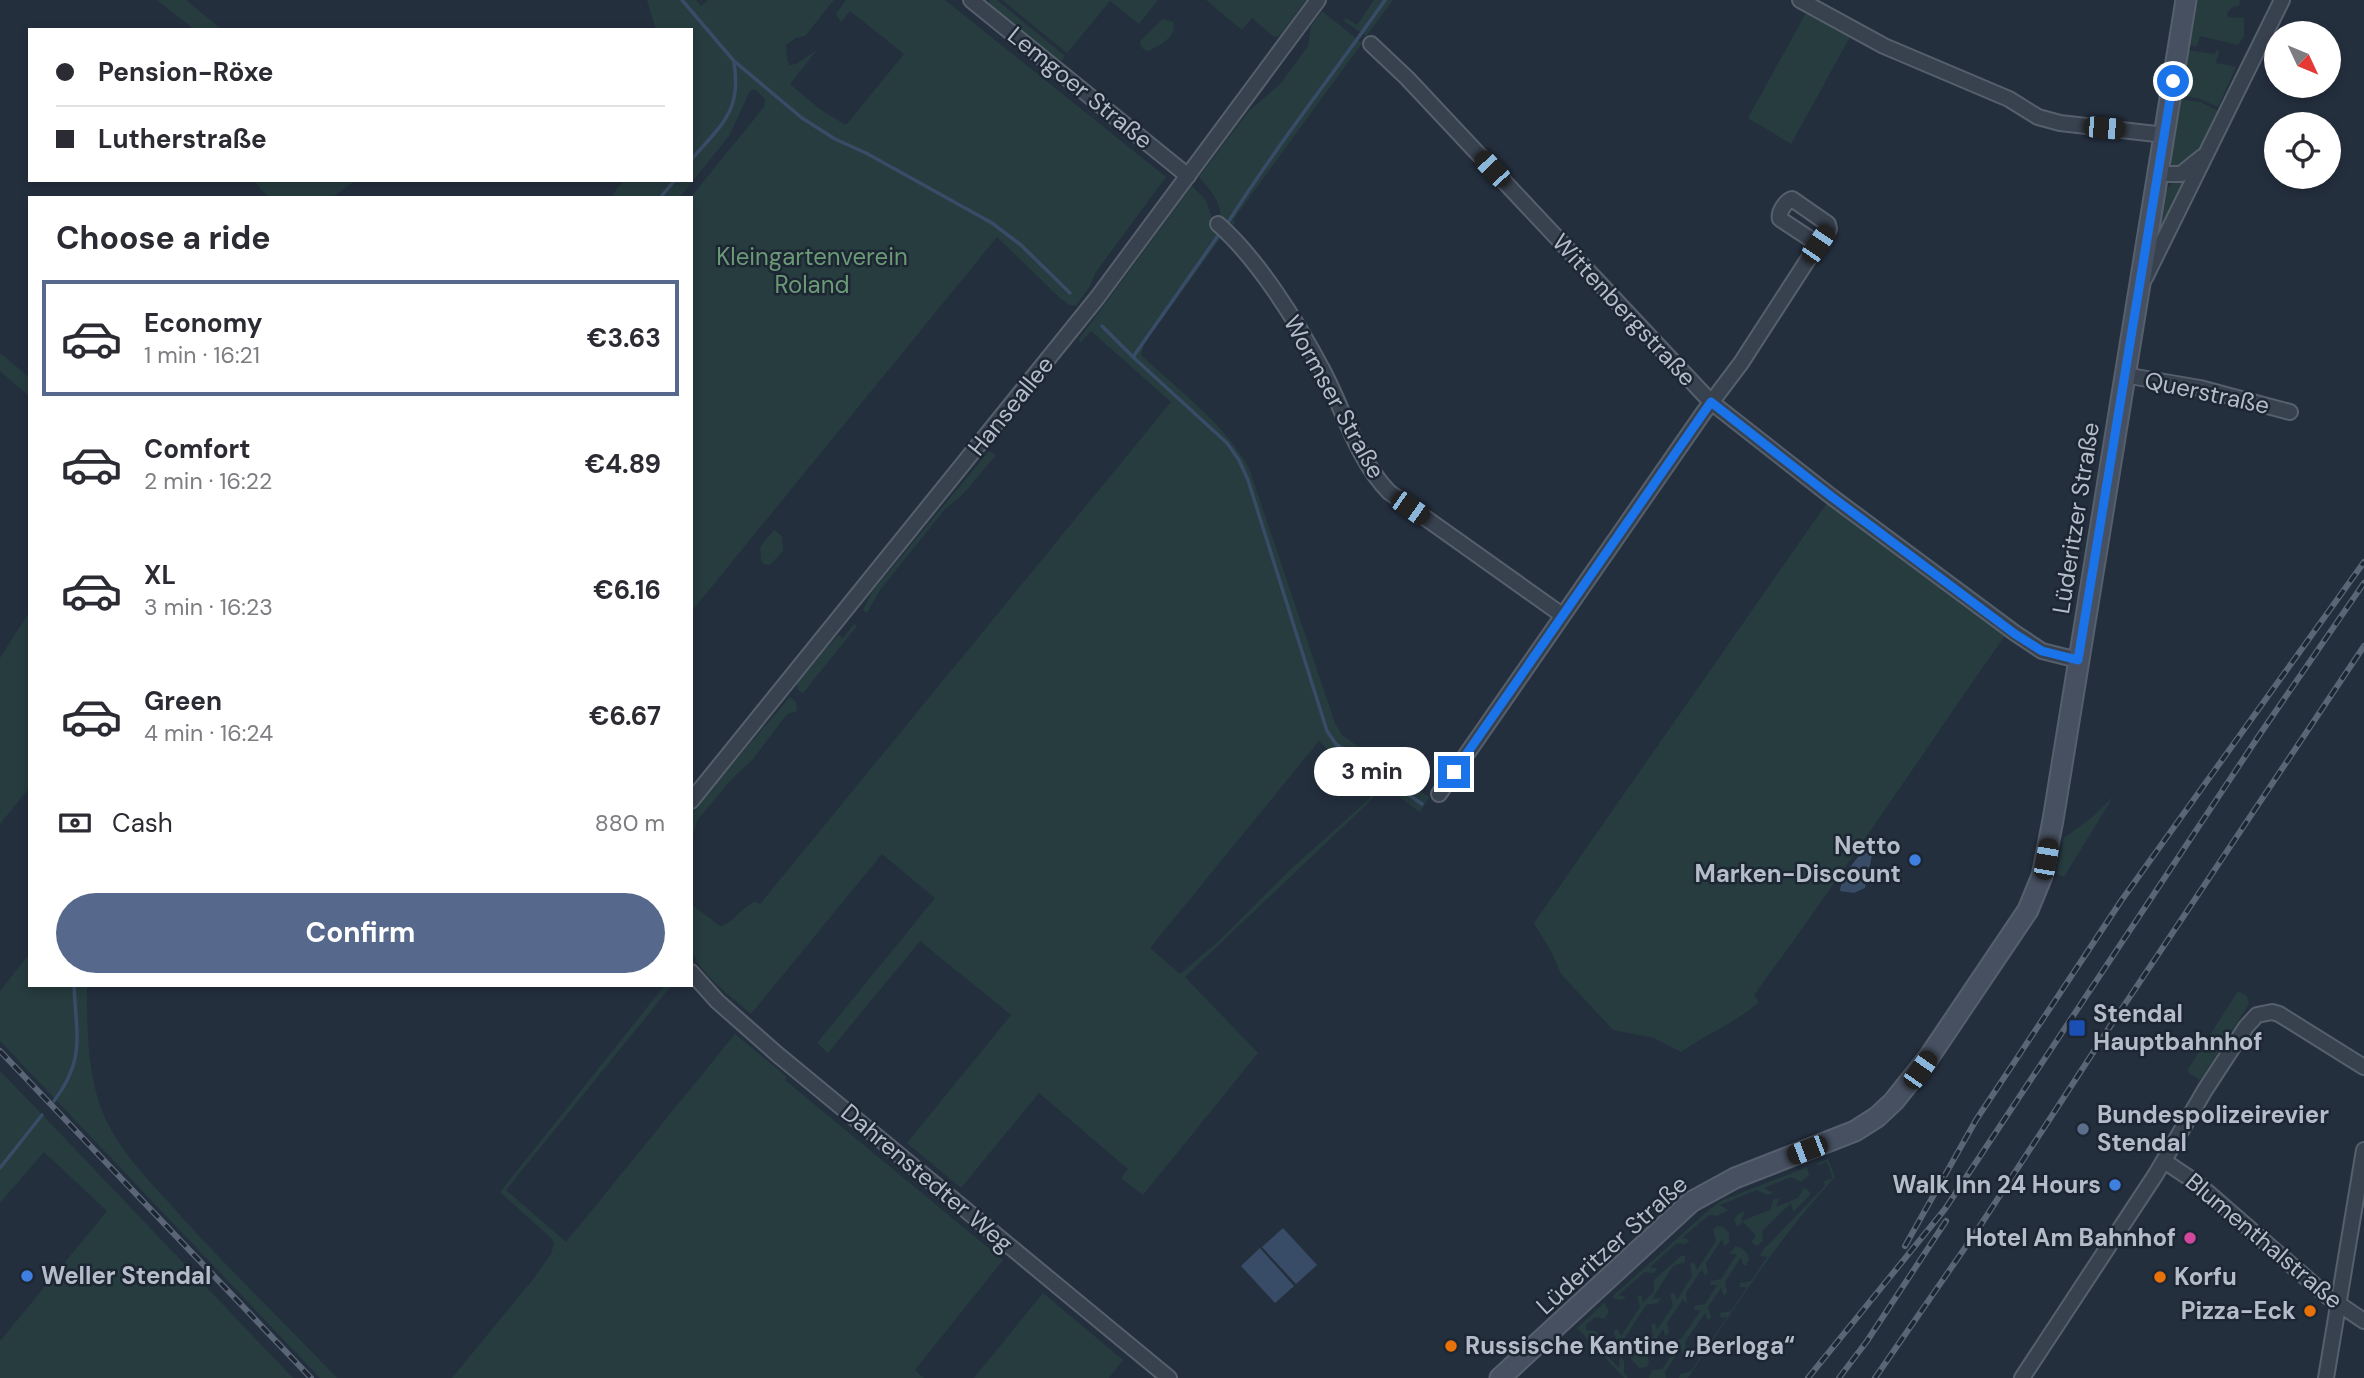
<!DOCTYPE html>
<html lang="en">
<head>
<meta charset="utf-8">
<style>
  :root { --surface:#fff; --page:#f7f7f7; --text:#2b2b33; --muted:#7c7c81; --line:#e1e1e2; --accent:#56698c }
  body { margin:0; font-family:"DM Sans",sans-serif; background:var(--page); color:var(--text); height:100vh; display:flex; flex-direction:column; font-size:26px; white-space:nowrap }
  * { box-sizing:border-box; margin:0 }
  p { font-size:23px; color:var(--muted) }
  .icon { flex:none; width:38px; height:38px; fill:none; stroke:currentColor; stroke-width:2; stroke-linecap:round; stroke-linejoin:round }
  .map { position:relative; flex:1; overflow:hidden }
  .panel { position:absolute; left:28px; top:196px; width:665px; height:791px; display:flex; flex-direction:column; background:var(--surface); border-radius:0px; box-shadow:0 4px 10px #0003 }
  .panel>* { flex:none }
  .banner { position:absolute; left:28px; top:28px; width:665px; height:154px; border-radius:0px; box-shadow:0 4px 10px #0003; display:grid; align-content:center; height:154px; padding:0 28px; background:var(--surface) }
  .needle { width:46px; rotate:134deg }
  .buttons { position:absolute; left:2264px; top:21px; display:grid; gap:14px }
  .buttons a { display:grid; place-items:center; width:77px; height:77px; border-radius:50%; background:var(--surface); box-shadow:0 4px 10px #0003; font-size:35px }
  .end { position:absolute; width:32px; height:32px; margin:-16px; border:9px solid #1a73e8; background:#fff; box-shadow:0 0 0 4px #fff }
  .from { border-radius:50% }
  .bubble { position:absolute; height:49px; border-radius:24px; background:var(--surface); box-shadow:0 4px 10px #0003; font-size:23px; font-weight:700; line-height:49px; text-align:center }
  .car { position:absolute; width:21px; height:42px; margin:-21px -10px; border-radius:9px; box-shadow:0 0 5px 2px #0007; background:linear-gradient(#222 24%,#8ab4d8 0 40%,#222 0 76%,#8ab4d8 0 86%,#222 0) }
  .banner b { display:flex; align-items:center; gap:24px; height:66px; font-size:26px }
  .banner b+b { border-top:2px solid var(--line) }
  .banner i { width:18px; height:18px; background:var(--text) }
  ul { padding:0; list-style:none }
  li { display:flex; align-items:center; gap:21px; height:116px; margin:0 14px 10px; padding:0 14px; border:4px solid transparent; border-radius:0px }
  li div { flex:1 }
  li b { display:block; font-size:26px }
  li em { font-style:normal; font-weight:700 }
  li.current { border-color:var(--accent) }
  li>.icon { width:63px; height:63px; stroke-width:1.5 }
  h2 { padding:0 28px; font-size:32px; line-height:84px }
  .pay { display:flex; align-items:center; gap:18px; height:77px; padding:0 28px; font-size:26px }
  .pay p { margin-inline-start:auto }
  .cta { display:flex; gap:14px; margin-top:auto; padding:14px 28px }
  .cta a { flex:1; height:80px; border-radius:42px; background:var(--accent); color:#fff; font-size:28px; font-weight:700; line-height:80px; text-align:center }
  .map>svg:first-child { display:block }
</style>
</head>
<body>
<div class="map">
<svg width="2364" height="1378" viewBox="0 0 2364 1378">
  <rect width="100%" height="100%" fill="#242f3e"/>
  <g fill="#263c3f" fill-rule="evenodd">
    <path d="M 157,0 L 186,0 L 222,30 L 195,30 Z"/>
    <path d="M 647,0 L 696,0 L 701,6 L 708,0 L 834,0 L 805,36 L 796,38 L 786,45 L 787,60 L 790,65 L 796,64 L 817,50 L 790,84 L 821,110 L 846,125 L 904,54 L 850,11 L 841,22 L 836,14 L 846,0 L 945,0 L 1166,177 L 1096,272 L 1090,286 L 1076,306 L 1069,305 L 1060,298 L 997,237 L 691,612 L 690,198 L 764,107 L 765,99 L 755,89 L 750,91 L 729,136 L 679,198 L 610,198 L 624,180 L 691,180 L 691,30 L 656,30 Z"/>
    <path d="M 989,0 L 997,0 L 1065,56 L 1059,64 L 991,9 Z"/>
    <path d="M 1002,0 L 1158,0 L 1139,24 L 1110,1 L 1067,53 Z"/>
    <path d="M 1206,0 L 1306,0 L 1279,36 L 1274,37 L 1252,18 L 1242,30 Z"/>
    <path d="M 1374,0 L 1393,0 L 1366,36 L 1344,21 L 1346,18 L 1357,25 Z"/>
    <path d="M 2194,0 L 2240,0 L 2239,6 L 2232,7 L 2227,13 L 2228,17 L 2244,18 L 2244,36 L 2238,45 L 2200,36 L 2197,46 L 2186,45 Z"/>
    <path d="M 1322,11 L 1362,43 L 1233,220 L 1235,223 L 1230,229 L 1220,222 C 1223,204 1211,190 1199,177 L 1248,112 L 1281,83 L 1308,46 L 1311,26 Z"/>
    <path d="M 1806,13 L 1850,37 L 1791,144 L 1748,118 Z"/>
    <path d="M 1163,19 L 1173,22 C 1178,36 1160,45 1149,51 L 1143,49 L 1140,44 L 1141,40 Z"/>
    <path d="M 2186,50 L 2215,54 L 2216,50 L 2219,51 L 2216,63 L 2236,67 L 2218,107 L 2197,98 L 2180,95 Z"/>
    <path d="M 2179,99 L 2201,102 L 2220,112 L 2199,152 L 2178,168 L 2173,167 L 2169,160 Z"/>
    <path d="M 2187,175 L 2189,175 L 2160,236 L 2157,233 C 2162,202 2156,190 2187,175 Z"/>
    <path d="M 253,180 L 357,180 L 331,198 L 269,198 Z"/>
    <path d="M 1192,186 L 1206,200 L 1215,228 L 1225,235 L 1219,240 L 1144,344 L 1141,355 C 1178,390 1224,423 1249,468 L 1335,723 L 1342,735 L 1429,797 L 1420,812 L 1385,787 L 1185,977 L 1258,1053 L 1143,1195 L 1121,1178 L 1128,1169 L 1039,1093 L 961,1188 L 907,1143 L 1011,1015 L 920,941 L 828,1053 L 817,1043 L 935,898 L 882,854 L 751,1014 C 733,998 697,972 691,948 C 688,935 691,917 691,904 L 720,926 C 733,924 741,907 755,902 L 760,904 L 1171,402 L 1091,331 L 1080,343 L 1079,339 ZM 1319,741 L 1337,759 L 1373,785 L 1369,799 L 1291,869 L 1220,940 L 1180,974 L 1150,948 Z"/>
    <path d="M 0,353 L 30,378 L 30,397 L 0,371 Z"/>
    <path d="M 989,451 L 996,455 L 963,494 L 945,509 L 880,590 L 867,613 L 863,610 L 872,592 Z"/>
    <path d="M 1829,500 L 2006,634 C 1922,754 1841,877 1754,995 L 1759,1002 C 1736,1023 1706,1034 1681,1052 L 1654,1038 L 1613,1030 L 1561,974 L 1553,955 L 1534,923 Z"/>
    <path d="M 774,530 L 782,536 L 783,551 L 770,565 L 764,564 L 761,560 L 760,547 Z"/>
    <path d="M 30,611 L 30,787 L 0,824 L 0,658 Z"/>
    <path d="M 854,624 L 857,626 L 803,693 L 798,690 L 796,682 L 805,669 L 839,635 L 843,638 Z"/>
    <path d="M 790,697 L 796,702 L 797,711 L 787,714 L 753,759 L 730,781 L 697,821 L 691,843 L 691,815 L 698,804 Z"/>
    <path d="M 2113,797 L 2064,877 L 2056,874 L 2064,838 L 2091,818 Z"/>
    <path d="M 30,953 L 30,985 L 87,985 C 87,1027 87,1072 102,1111 C 117,1148 145,1176 171,1205 C 224,1265 282,1320 337,1378 L 320,1378 L 0,1041 L 0,991 Z"/>
    <path d="M 665,985 L 672,985 L 506,1190 L 566,1242 L 735,1034 L 787,1077 L 785,1080 L 1003,1260 L 915,1370 L 924,1378 L 452,1378 L 534,1278 L 551,1254 L 554,1244 L 552,1239 L 500,1192 Z"/>
    <path d="M 2238,991 L 2247,996 L 2249,1004 L 2200,1080 L 2189,1073 L 2188,1069 Z"/>
    <path d="M 0,1071 L 34,1106 L 293,1378 L 0,1378 L 0,1341 L 107,1211 L 44,1152 L 0,1203 Z"/>
    <path d="M 1828,1159 L 1835,1177 C 1778,1238 1734,1309 1688,1378 L 1679,1378 L 1680,1374 L 1691,1371 L 1707,1347 L 1700,1348 L 1699,1346 L 1711,1341 L 1727,1317 L 1721,1318 L 1720,1313 L 1731,1311 L 1747,1287 L 1740,1287 L 1740,1283 L 1751,1281 L 1767,1257 L 1760,1256 L 1763,1250 L 1825,1186 L 1824,1181 L 1833,1178 L 1827,1162 L 1818,1165 L 1817,1163 Z"/>
    <path d="M 1807,1167 L 1809,1175 L 1801,1182 L 1791,1177 L 1764,1188 L 1773,1193 L 1767,1195 L 1757,1190 L 1720,1205 L 1728,1210 L 1717,1216 L 1709,1215 L 1682,1238 L 1690,1240 L 1685,1244 L 1677,1243 L 1650,1267 L 1658,1269 L 1653,1273 L 1645,1272 L 1618,1295 L 1626,1297 L 1622,1300 L 1615,1299 L 1613,1296 L 1710,1209 L 1723,1200 Z"/>
    <path d="M 1804,1188 L 1810,1192 L 1809,1196 L 1793,1212 L 1791,1203 L 1762,1231 L 1763,1241 L 1757,1246 L 1751,1242 L 1756,1236 L 1743,1222 L 1737,1227 L 1734,1220 L 1737,1215 L 1745,1211 L 1741,1221 L 1770,1210 L 1773,1200 L 1779,1198 L 1776,1207 L 1798,1198 Z"/>
    <path d="M 1718,1226 L 1723,1227 L 1729,1233 L 1729,1243 L 1724,1246 L 1722,1239 L 1706,1263 L 1708,1273 L 1705,1276 L 1702,1269 L 1686,1293 L 1687,1305 L 1683,1299 L 1667,1323 L 1669,1333 L 1665,1336 L 1663,1329 L 1647,1353 L 1649,1363 L 1646,1367 L 1639,1368 L 1631,1359 L 1631,1353 L 1638,1347 L 1640,1355 L 1653,1336 L 1651,1324 L 1655,1323 L 1657,1330 L 1673,1306 L 1670,1294 L 1674,1292 L 1677,1300 L 1692,1276 L 1690,1264 L 1694,1262 L 1697,1270 L 1716,1241 L 1713,1229 Z"/>
    <path d="M 1735,1247 C 1742,1246 1748,1252 1749,1259 L 1746,1265 L 1743,1265 L 1741,1257 L 1725,1282 L 1727,1292 L 1724,1296 L 1721,1288 L 1708,1307 L 1711,1317 L 1708,1321 L 1705,1313 L 1685,1342 L 1687,1353 L 1684,1358 L 1681,1348 L 1665,1372 L 1666,1378 L 1649,1378 L 1652,1370 L 1662,1369 L 1678,1345 L 1670,1345 L 1672,1341 L 1681,1339 L 1701,1310 L 1694,1310 L 1695,1306 L 1705,1304 L 1717,1285 L 1710,1285 L 1711,1281 L 1721,1279 L 1737,1254 L 1729,1254 Z"/>
    <path d="M 1681,1256 L 1685,1256 L 1685,1262 L 1673,1266 L 1652,1299 L 1661,1298 L 1658,1303 L 1646,1305 L 1624,1339 L 1631,1339 L 1632,1342 L 1628,1345 C 1620,1346 1614,1338 1614,1331 L 1618,1329 L 1621,1336 L 1640,1307 L 1637,1296 L 1642,1296 L 1642,1303 L 1654,1292 L 1654,1280 Z"/>
    <path d="M 1043,1293 L 1123,1360 L 1109,1378 L 974,1378 Z"/>
    <path d="M 1604,1303 C 1609,1309 1610,1313 1604,1319 L 1595,1317 L 1586,1325 L 1586,1330 L 1596,1331 L 1599,1335 L 1599,1347 L 1619,1368 L 1620,1357 L 1624,1361 L 1624,1373 L 1628,1378 L 1624,1378 L 1577,1328 Z"/>
  </g>
  <g fill="#394c67">
    <path d="M 1873,842 L 1874,846 L 1865,888 L 1854,893 L 1840,891 C 1842,873 1859,857 1869,843 Z"/>
    <path d="M 1283,1228 L 1317,1265 L 1296,1284 L 1262,1247 Z"/>
    <path d="M 1260,1248 L 1294,1286 L 1275,1303 L 1241,1266 Z"/>
  </g>
  <g fill="none" stroke-linecap="round" stroke-linejoin="round">
    <g stroke="#394c67" stroke-width="3.5">
      <path d="M 682,0 L 734,61 L 802,118 L 835,139 L 866,153 L 992,223 L 1021,245 L 1070,293"/>
      <path d="M 691,160 C 720,126 742,112 734,63"/>
      <path d="M 660,198 L 675,180"/>
      <path d="M 1225,227 C 1274,149 1332,76 1385,0"/>
      <path d="M 1102,326 L 1133,357 L 1227,443 L 1239,460 L 1248,480 L 1327,731 L 1336,744 L 1422,804"/>
      <path d="M 1133,357 L 1220,233"/>
      <path d="M 54,1101 C 86,1059 76,1035 74,985"/>
      <path d="M 0,1168 L 42,1115"/>
    </g>
    <defs>
      <g id="street">
        <path d="M 971,0 L 1188,176"/>
        <path d="M 1800,0 L 1884,46 L 2009,99 L 2038,117 L 2060,123 L 2165,135"/>
        <path d="M 1371,44 L 1407,78 L 1711,402 L 1832,497 L 2015,633 L 2042,651 L 2078,660"/>
        <path d="M 2159,174 L 2181,174 L 2202,157"/>
        <path d="M 1792,199 L 1828,224 L 1829,229 L 1818,244 L 1780,219 C 1778,212 1786,201 1792,199 Z"/>
        <path d="M 1218,224 C 1258,259 1297,322 1322,369 C 1344,410 1356,458 1389,492 L 1562,615"/>
        <path d="M 2145,278 L 2282,0"/>
        <path d="M 2124,375 L 2200,388 L 2290,412"/>
        <path d="M 1439,794 L 1704,412 L 1741,363 L 1818,244"/>
        <path d="M 691,801 L 1097,298 L 1318,0"/>
        <path d="M 691,972 L 717,1001 L 777,1054 L 1169,1378"/>
        <path d="M 2164,1161 L 2197,1183 L 2327,1296 L 2364,1321"/>
        <path d="M 2022,1378 L 2156,1174 L 2205,1090 L 2246,1027 L 2257,1015 L 2272,1012 L 2279,1014 L 2364,1067"/>
        <path d="M 2326,1378 L 2364,1150"/>
      </g>
      <path id="secondary" d="M 1500,1378 L 1691,1202 L 1735,1178 L 1855,1131 L 1877,1117 L 1894,1101 L 1929,1057 L 2028,910 L 2042,876 L 2053,820 L 2186,0"/>
    </defs>
    <use href="#street" stroke="#565f6c" stroke-width="18"/>
    <use href="#secondary" stroke="#565f6c" stroke-width="23"/>
    <use href="#street" stroke="#38414e" stroke-width="14"/>
    <use href="#secondary" stroke="#465061" stroke-width="19"/>
    <defs>
      <g id="rail">
        <path d="M 0,1051 L 311,1378"/>
        <path d="M 1905,1246 L 1976,1120 L 2121,901 L 2364,562"/>
        <path d="M 1808,1378 L 1945,1209 L 2258,737 L 2364,583"/>
        <path d="M 1839,1378 L 1867,1341 L 1946,1221"/>
        <path d="M 1875,1378 L 1978,1229 L 2109,1028 L 2364,646"/>
      </g>
    </defs>
    <use href="#rail" stroke="#5a6575" stroke-width="6"/>
    <use href="#rail" stroke="#1d2633" stroke-width="3.5" stroke-dasharray="10" stroke-linecap="butt"/>
  </g>
  <g fill="none" stroke-linecap="round" stroke-linejoin="round">
    <path stroke="#1a73e8" stroke-width="9" d="M 1454,772 L 1711,402 L 1832,497 L 2015,634 L 2042,651 L 2078,660 L 2173,81"/>
  </g>
  <g fill="#3f7fe0" stroke="#1d2633" stroke-width="2.5">
    <circle cx="1915" cy="860" r="7"/>
    <circle cx="2115" cy="1185" r="7"/>
    <circle cx="27" cy="1276" r="7"/>
  </g>
  <rect fill="#1a4fb4" stroke="#1d2633" stroke-width="2.5" x="2068" y="1019" width="18" height="18" rx="3.5"/>
  <circle fill="#5c6f8a" stroke="#1d2633" stroke-width="2.5" cx="2083" cy="1129" r="7"/>
  <circle fill="#d1479c" stroke="#1d2633" stroke-width="2.5" cx="2190" cy="1238" r="7"/>
  <g fill="#e8710a" stroke="#1d2633" stroke-width="2.5">
    <circle cx="2160" cy="1277" r="7"/>
    <circle cx="2310" cy="1311" r="7"/>
    <circle cx="1451" cy="1346" r="7"/>
  </g>
  <g text-anchor="middle" stroke-width="5" stroke-linejoin="round" paint-order="stroke">
    <g font-size="24" fill="#b4bcc9" stroke="#1d2633">
      <text transform="translate(1080 88) rotate(39)" y="8">Lemgoer Straße</text>
      <text transform="translate(1624 310) rotate(47)" y="8">Wittenbergstraße</text>
      <text transform="translate(2207 393) rotate(12)" y="8">Querstraße</text>
      <text transform="translate(1334 397) rotate(61)" y="8">Wormser Straße</text>
      <text transform="translate(1011 406) rotate(-51)" y="8">Hanseallee</text>
      <text transform="translate(2076 518) rotate(-81)" y="8">Lüderitzer Straße</text>
      <text transform="translate(927 1178) rotate(40)" y="8">Dahrenstedter Weg</text>
      <text transform="translate(2264 1241) rotate(40)" y="8">Blumenthalstraße</text>
      <text transform="translate(1612 1245) rotate(-42)" y="8">Lüderitzer Straße</text>
    </g>
    <g font-size="24" fill="#6b9a76" stroke="#1d2633">
      <text x="812" y="265">Kleingartenverein<tspan x="812" dy="28">Roland</tspan></text>
    </g>
    <g font-size="24" font-weight="bold" fill="#b4bcc9" stroke="#1d2633" text-anchor="start">
      <text x="1901" y="854" text-anchor="end">Netto<tspan x="1901" dy="28">Marken-Discount</tspan></text>
      <text x="2093" y="1022">Stendal<tspan x="2093" dy="28">Hauptbahnhof</tspan></text>
      <text x="2097" y="1123">Bundespolizeirevier<tspan x="2097" dy="28">Stendal</tspan></text>
      <text x="2101" y="1193" text-anchor="end">Walk Inn 24 Hours</text>
      <text x="2176" y="1246" text-anchor="end">Hotel Am Bahnhof</text>
      <text x="41" y="1284">Weller Stendal</text>
      <text x="2174" y="1285">Korfu</text>
      <text x="2296" y="1319" text-anchor="end">Pizza-Eck</text>
      <text x="1465" y="1354">Russische Kantine „Berloga“</text>
    </g>
  </g>
</svg>
<div class="buttons">
<a><svg class="needle" viewBox="-14 -14 28 28"><path d="M0-13l5 13h-10z" fill="#e53935"/><path d="M0 13l5-13h-10z" fill="#7c7c81"/></svg></a>
<a><svg class="icon" aria-label="locate" viewBox="0 0 24 24"><circle cx="12" cy="12" r="6"/><path d="M12 2v4M12 18v4M2 12h4M18 12h4"/></svg></a>
</div>
<i class="end from" style="left:2173px;top:81px"></i>
<i class="end" style="left:1454px;top:772px"></i>
<div class="bubble" style="left:1314px;top:747px;width:116px">3 min</div>
<i class="car" style="left:2104px;top:128px;rotate:95deg"></i>
<i class="car" style="left:1492px;top:169px;rotate:317deg"></i>
<i class="car" style="left:1818px;top:244px;rotate:34deg"></i>
<i class="car" style="left:1410px;top:508px;rotate:125deg"></i>
<i class="car" style="left:2046px;top:859px;rotate:10deg"></i>
<i class="car" style="left:1920px;top:1070px;rotate:35deg"></i>
<i class="car" style="left:1807px;top:1150px;rotate:249deg"></i>
<div class="banner">
<b><i class="from"></i>Pension-Röxe</b>
<b><i></i>Lutherstraße</b>
</div>
<section class="panel">
<h2>Choose a ride</h2>
<ul>
<li class="current"><svg class="icon" aria-label="car" viewBox="0 0 24 24"><path d="M5 17H2v-5l4-1 3-4h7l3 4 3 1v5h-3M9 17h6M6 11h13"/><circle cx="7" cy="17" r="2"/><circle cx="17" cy="17" r="2"/></svg><div><b>Economy</b><p>1 min · 16:21</p></div><em>€3.63</em></li>
<li><svg class="icon" aria-label="car" viewBox="0 0 24 24"><path d="M5 17H2v-5l4-1 3-4h7l3 4 3 1v5h-3M9 17h6M6 11h13"/><circle cx="7" cy="17" r="2"/><circle cx="17" cy="17" r="2"/></svg><div><b>Comfort</b><p>2 min · 16:22</p></div><em>€4.89</em></li>
<li><svg class="icon" aria-label="car" viewBox="0 0 24 24"><path d="M5 17H2v-5l4-1 3-4h7l3 4 3 1v5h-3M9 17h6M6 11h13"/><circle cx="7" cy="17" r="2"/><circle cx="17" cy="17" r="2"/></svg><div><b>XL</b><p>3 min · 16:23</p></div><em>€6.16</em></li>
<li><svg class="icon" aria-label="car" viewBox="0 0 24 24"><path d="M5 17H2v-5l4-1 3-4h7l3 4 3 1v5h-3M9 17h6M6 11h13"/><circle cx="7" cy="17" r="2"/><circle cx="17" cy="17" r="2"/></svg><div><b>Green</b><p>4 min · 16:24</p></div><em>€6.67</em></li>
</ul>
<div class="pay"><svg class="icon" aria-label="cash" viewBox="0 0 24 24"><path d="M3 7h18v10H3z"/><circle cx="12" cy="12" r="2"/></svg>Cash<p>880 m</p></div>
<div class="cta"><a>Confirm</a></div>
</section>
</div>
</body>
</html>
